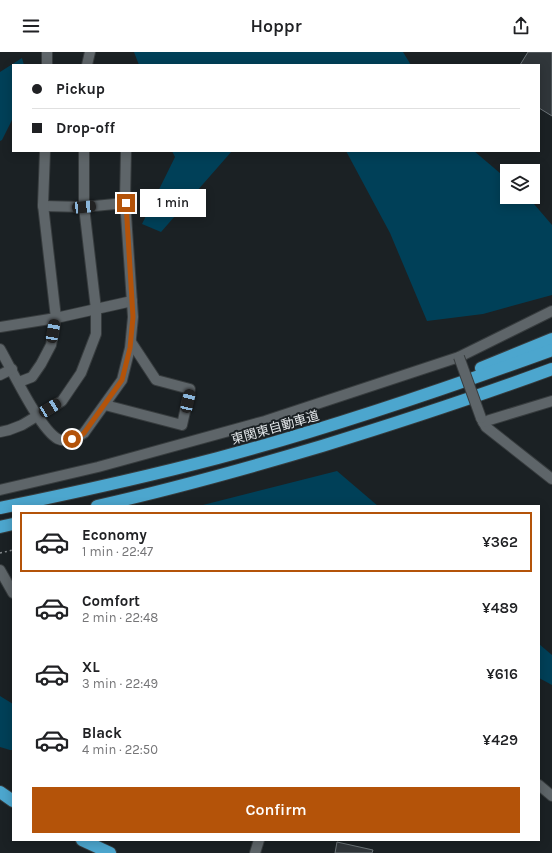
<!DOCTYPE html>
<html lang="en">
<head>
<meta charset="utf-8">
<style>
  :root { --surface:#fff; --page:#f2f2f2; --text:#202124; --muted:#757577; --line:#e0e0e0; --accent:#b45309 }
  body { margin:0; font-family:Karla,"Noto Sans JP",sans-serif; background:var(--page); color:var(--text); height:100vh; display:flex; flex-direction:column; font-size:15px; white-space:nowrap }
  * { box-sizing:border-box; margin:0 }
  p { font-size:13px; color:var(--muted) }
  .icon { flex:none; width:22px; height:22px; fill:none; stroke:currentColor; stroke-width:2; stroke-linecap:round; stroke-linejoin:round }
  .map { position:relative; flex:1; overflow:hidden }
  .sheet { position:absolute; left:12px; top:453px; width:528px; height:336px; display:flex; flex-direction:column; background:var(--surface); border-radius:0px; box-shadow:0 2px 10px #0003 }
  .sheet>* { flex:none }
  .guide { position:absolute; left:12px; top:12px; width:528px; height:88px; border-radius:0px; box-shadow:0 2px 10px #0003; display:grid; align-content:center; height:88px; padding:0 20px; background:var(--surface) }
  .fabs { position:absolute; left:500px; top:112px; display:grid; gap:8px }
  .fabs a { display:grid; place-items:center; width:40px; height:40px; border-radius:0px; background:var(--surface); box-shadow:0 2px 10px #0003; font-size:20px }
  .end { position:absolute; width:18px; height:18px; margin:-9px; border:5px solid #b45309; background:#fff; box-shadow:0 0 0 2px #fff }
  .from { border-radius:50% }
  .bubble { position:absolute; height:28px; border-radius:0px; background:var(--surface); box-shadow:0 2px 10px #0003; font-size:13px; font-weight:600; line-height:28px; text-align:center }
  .car { position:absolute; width:12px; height:24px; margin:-12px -6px; border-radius:5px; box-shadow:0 0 3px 1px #0007; background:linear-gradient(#222 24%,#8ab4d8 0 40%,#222 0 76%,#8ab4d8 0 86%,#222 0) }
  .guide b { display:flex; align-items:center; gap:14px; height:38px; font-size:15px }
  .guide b+b { border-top:1px solid var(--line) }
  .guide i { width:10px; height:10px; background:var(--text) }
  ul { padding:7px 0 0; list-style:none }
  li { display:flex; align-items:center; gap:12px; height:60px; margin:0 8px 6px; padding:0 12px; border:2px solid transparent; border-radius:0px }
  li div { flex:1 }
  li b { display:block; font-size:15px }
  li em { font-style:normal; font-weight:600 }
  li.active { border-color:var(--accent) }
  li>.icon { width:36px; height:36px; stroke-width:1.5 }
  .cta { display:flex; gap:8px; margin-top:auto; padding:8px 20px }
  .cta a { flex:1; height:46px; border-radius:0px; background:var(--accent); color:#fff; font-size:16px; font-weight:600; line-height:46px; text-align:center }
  header { display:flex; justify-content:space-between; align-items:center; height:52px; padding:0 20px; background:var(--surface); font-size:18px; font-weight:600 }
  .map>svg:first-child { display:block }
</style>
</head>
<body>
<header><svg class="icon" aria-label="menu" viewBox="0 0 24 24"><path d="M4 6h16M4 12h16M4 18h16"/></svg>Hoppr<svg class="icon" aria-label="share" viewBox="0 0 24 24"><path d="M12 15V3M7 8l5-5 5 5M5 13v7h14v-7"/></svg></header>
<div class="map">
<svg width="552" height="801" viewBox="0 0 552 801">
  <rect width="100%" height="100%" fill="#1b2124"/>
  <g fill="#004058">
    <path d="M 134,0 L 403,0 L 411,13 L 139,13 Z"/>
    <path d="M 22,6 L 24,13 L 13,13 L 13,66 L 2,88 L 0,89 L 0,20 Z"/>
    <path d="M 172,99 L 232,99 L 161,180 L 142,172 L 175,105 Z"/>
    <path d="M 346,99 L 474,99 L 507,127 L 507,145 L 528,145 L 552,173 L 552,243 L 483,262 L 427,269 L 390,181 Z"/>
    <path d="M 337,419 L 378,454 L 199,454 Z"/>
    <path d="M 539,592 L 552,603 L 552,633 L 539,626 Z"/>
    <path d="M 0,644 L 13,652 L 13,698 L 10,698 L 0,695 Z"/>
  </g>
  <g fill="#30363a" stroke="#6d7579">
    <path d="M 528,0 L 552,0 L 552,64 L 539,56 L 539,13 L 520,13 Z"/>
    <path d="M 337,790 L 373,798 L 372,801 L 335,801 Z"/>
  </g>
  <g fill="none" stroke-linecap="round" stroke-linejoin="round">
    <defs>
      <g id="minor">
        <path d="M 47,13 L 47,0"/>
        <path d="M 87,13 L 90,0"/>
        <path d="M 43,154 L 84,155 L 125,151"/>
        <path d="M 0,275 L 56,266 L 132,249"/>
        <path d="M 0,297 C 11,316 40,378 58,387 C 66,391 77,386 84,381 L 122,328 L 130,296 L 133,265 L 125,148 L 126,99"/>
        <path d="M 0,323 L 12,317"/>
        <path d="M 19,330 L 32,325 L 41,312 L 51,293 L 56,266 L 43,153 L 45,99"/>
        <path d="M 105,353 L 182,373 L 190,337 L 156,328 L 131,290"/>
        <path d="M 481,366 L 486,375 L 552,427"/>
        <path d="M 483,370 L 552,349"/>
        <path d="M 0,380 L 9,378 L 22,373 L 62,349 L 81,321 L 96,282 L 96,257 L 84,155 L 84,99"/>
        <path d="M 0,438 L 98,415 L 265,369 L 459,305 L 552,259"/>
        <path d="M 0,518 L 13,541"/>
        <path d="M 539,733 L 552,744"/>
        <path d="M 255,801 L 259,788"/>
      </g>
      <g id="highway">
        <path d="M 481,316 L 552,287"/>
        <path d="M 97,454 C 173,437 248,416 322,394 C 400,370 476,345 552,317"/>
        <path d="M 0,456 C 73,441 146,425 218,406 C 331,376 442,338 552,298"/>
        <path d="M 0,475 L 13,472"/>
        <path d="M 0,740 L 13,749"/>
        <path d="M 82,788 L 110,801"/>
      </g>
    </defs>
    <use href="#minor" stroke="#373c3e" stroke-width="12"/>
    <use href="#highway" stroke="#373c3e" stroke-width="14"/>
    <path stroke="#858a8d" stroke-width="1.5" stroke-dasharray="2 3" stroke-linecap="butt" d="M 0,501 L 13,498"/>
    <use href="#minor" stroke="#5e6569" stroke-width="10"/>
    <use href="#highway" stroke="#4ca6ce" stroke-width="12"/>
    <defs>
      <path id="minor-bridge" d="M 459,305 L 481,366"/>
    </defs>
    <use href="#minor-bridge" stroke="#373c3e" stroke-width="12" stroke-linecap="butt"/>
    <use href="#minor-bridge" stroke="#5e6569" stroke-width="10"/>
  </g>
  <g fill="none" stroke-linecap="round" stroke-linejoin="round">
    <path stroke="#b45309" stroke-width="5" d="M 72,387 L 78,386 L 84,381 L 122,328 L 130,296 L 133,265 L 126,151"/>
  </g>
  <g text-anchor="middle" stroke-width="4" stroke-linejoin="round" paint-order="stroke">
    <g font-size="13" fill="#e4e8eb" stroke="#1b2124">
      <text transform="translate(275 375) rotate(-16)" y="5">東関東自動車道</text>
    </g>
  </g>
</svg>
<div class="fabs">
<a><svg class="icon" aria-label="layers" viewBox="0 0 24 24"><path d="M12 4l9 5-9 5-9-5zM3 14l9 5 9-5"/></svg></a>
</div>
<i class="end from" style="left:72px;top:387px"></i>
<i class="end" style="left:126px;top:151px"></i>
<div class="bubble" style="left:140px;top:137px;width:66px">1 min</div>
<i class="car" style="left:84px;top:155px;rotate:85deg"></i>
<i class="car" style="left:53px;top:279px;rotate:10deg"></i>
<i class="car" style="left:188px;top:349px;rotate:13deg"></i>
<i class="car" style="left:50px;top:356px;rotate:58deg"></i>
<div class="guide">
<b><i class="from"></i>Pickup</b>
<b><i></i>Drop-off</b>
</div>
<section class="sheet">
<ul>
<li class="active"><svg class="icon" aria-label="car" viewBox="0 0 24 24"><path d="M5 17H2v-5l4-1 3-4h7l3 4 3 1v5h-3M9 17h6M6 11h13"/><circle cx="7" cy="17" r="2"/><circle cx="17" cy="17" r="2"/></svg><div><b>Economy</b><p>1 min · 22:47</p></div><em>¥362</em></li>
<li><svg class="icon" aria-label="car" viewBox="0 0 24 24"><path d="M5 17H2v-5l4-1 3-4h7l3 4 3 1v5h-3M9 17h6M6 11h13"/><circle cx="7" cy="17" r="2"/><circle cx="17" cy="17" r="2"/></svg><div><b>Comfort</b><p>2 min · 22:48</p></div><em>¥489</em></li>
<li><svg class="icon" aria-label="car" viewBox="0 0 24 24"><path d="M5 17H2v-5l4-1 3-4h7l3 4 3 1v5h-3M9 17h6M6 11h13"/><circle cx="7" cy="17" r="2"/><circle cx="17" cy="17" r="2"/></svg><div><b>XL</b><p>3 min · 22:49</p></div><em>¥616</em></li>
<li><svg class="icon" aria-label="car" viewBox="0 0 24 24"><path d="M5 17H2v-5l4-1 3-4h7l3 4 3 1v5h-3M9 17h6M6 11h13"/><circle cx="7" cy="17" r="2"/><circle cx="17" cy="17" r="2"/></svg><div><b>Black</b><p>4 min · 22:50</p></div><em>¥429</em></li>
</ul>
<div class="cta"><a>Confirm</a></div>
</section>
</div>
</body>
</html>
